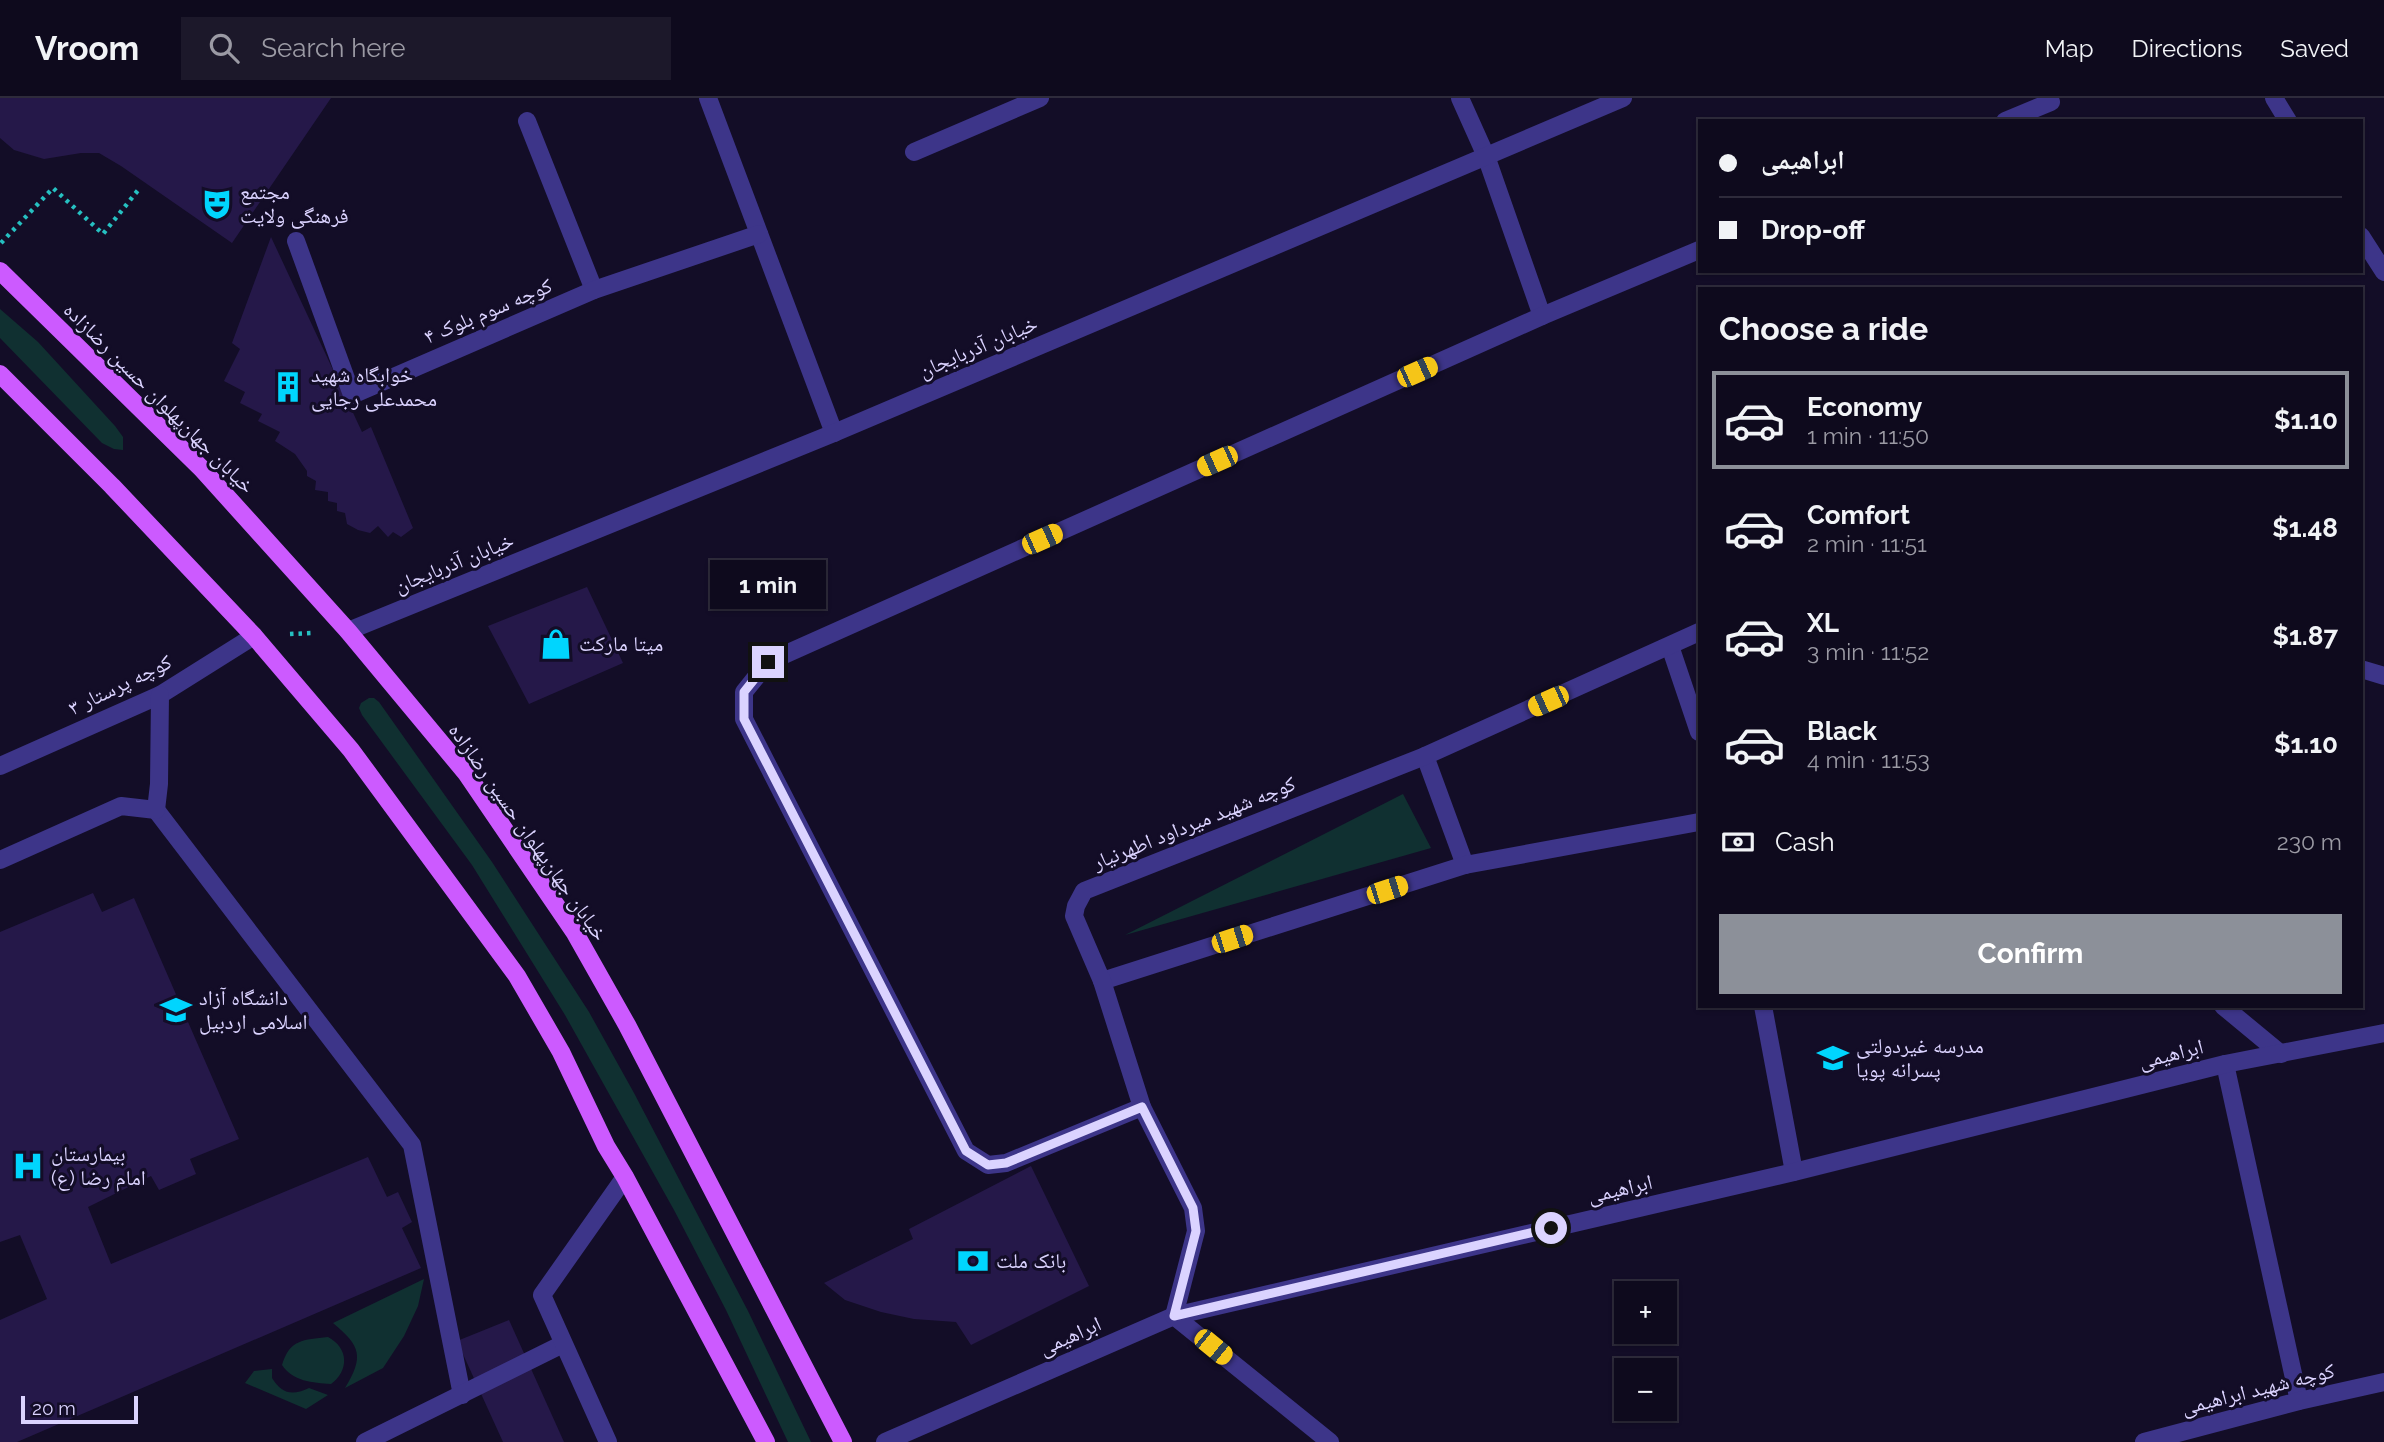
<!DOCTYPE html>
<html lang="en">
<head>
<meta charset="utf-8">
<style>
  :root { --surface:#0e0a1d; --page:#1c182a; --text:#f1f3f6; --muted:#9b9aa4; --line:#2e2b3b; --accent:#8c9099 }
  body { margin:0; font-family:Raleway,"Noto Naskh Arabic",sans-serif; background:var(--page); color:var(--text); height:100vh; display:flex; flex-direction:column; font-size:26px; white-space:nowrap }
  * { box-sizing:border-box; margin:0 }
  p { font-size:23px; color:var(--muted) }
  .icon { flex:none; width:38px; height:38px; fill:none; stroke:currentColor; stroke-width:2; stroke-linecap:round; stroke-linejoin:round }
  .map { position:relative; flex:1; overflow:hidden }
  .details { position:absolute; left:1698px; top:189px; width:665px; height:721px; display:flex; flex-direction:column; background:var(--surface); border-radius:0px; box-shadow:0 2px 5px #0004,0 0 0 2px var(--line) }
  .details>* { flex:none }
  .guide { position:absolute; left:1698px; top:21px; width:665px; height:154px; border-radius:0px; box-shadow:0 2px 5px #0004,0 0 0 2px var(--line); display:grid; align-content:center; height:154px; padding:0 21px; background:var(--surface) }
  .buttons { position:absolute; left:1614px; top:1183px; display:grid; gap:14px }
  .buttons a { display:grid; place-items:center; width:63px; height:63px; border-radius:0px; background:var(--surface); box-shadow:0 2px 5px #0004,0 0 0 2px var(--line); font-size:35px }
  .scale { position:absolute; left:21px; bottom:18px; width:117px; box-sizing:border-box; padding-left:7px; border:4px solid #dbd3ff; border-top:0; font-size:19px; line-height:24px; white-space:nowrap; color:#dbd3ff; -webkit-text-stroke:5px #130d27; paint-order:stroke }
  .end { position:absolute; width:32px; height:32px; margin:-16px; border:9px solid #dbd3ff; background:#111; box-shadow:0 0 0 4px #111 }
  .from { border-radius:50% }
  .bubble { position:absolute; height:49px; border-radius:0px; background:var(--surface); box-shadow:0 2px 5px #0004,0 0 0 2px var(--line); font-size:23px; font-weight:700; line-height:49px; text-align:center }
  .car { position:absolute; width:21px; height:42px; margin:-21px -10px; border-radius:9px; box-shadow:0 0 5px 2px #0007; background:linear-gradient(#f5c518 24%,#345 0 40%,#f5c518 0 76%,#345 0 86%,#f5c518 0) }
  .guide b { display:flex; align-items:center; gap:24px; height:66px; font-size:26px }
  .guide b+b { border-top:2px solid var(--line) }
  .guide i { width:18px; height:18px; background:var(--text) }
  ul { padding:0; list-style:none }
  li { display:flex; align-items:center; gap:21px; height:98px; margin:0 14px 10px; padding:0 7px; border:4px solid transparent; border-radius:0px }
  li div { flex:1 }
  li b { display:block; font-size:26px }
  li em { font-style:normal; font-weight:700 }
  li.selected { border-color:var(--accent) }
  li>.icon { width:63px; height:63px; stroke-width:1.5 }
  h2 { padding:0 21px; font-size:32px; line-height:84px }
  .pay { display:flex; align-items:center; gap:18px; height:77px; padding:0 21px; font-size:26px }
  .pay p { margin-inline-start:auto }
  .primary-button { display:flex; gap:14px; margin-top:auto; padding:14px 21px }
  .primary-button a { flex:1; height:80px; border-radius:0px; background:var(--accent); color:#fff; font-size:28px; font-weight:700; line-height:80px; text-align:center }
  header { display:flex; align-items:center; gap:42px; box-sizing:border-box; height:98px; padding:0 35px; background:var(--surface); border-bottom:2px solid var(--line) }
  header strong { font-size:33px }
  nav { display:flex; gap:38px; margin-inline-start:auto; font-size:24px }
  .search { width:490px; height:63px; background:var(--page); display:flex; align-items:center; gap:18px; box-sizing:border-box; padding:0 24px; border-radius:0px; color:var(--muted); font-size:26px }
  .map>svg:first-child { display:block }
</style>
</head>
<body>
<header>
<strong>Vroom</strong>
<div class="search"><svg class="icon" aria-label="search" viewBox="0 0 24 24"><circle cx="10" cy="10" r="6"/><path d="M15 15l6 6"/></svg>Search here</div>
<nav><a>Map</a><a>Directions</a><a>Saved</a></nav>
</header>
<div class="map">
<svg width="2384" height="1344" viewBox="0 0 2384 1344">
  <rect width="100%" height="100%" fill="#130d27"/>
  <g fill="#103031">
    <path d="M 0,211 L 38,244 L 115,328 L 123,339 L 123,352 L 114,351 L 102,345 L 0,240 Z"/>
    <path d="M 369,600 L 374,600 L 379,604 L 492,764 L 589,914 L 634,995 L 748,1213 L 811,1344 L 788,1344 L 726,1212 L 674,1112 L 565,917 L 472,767 L 362,617 L 359,610 L 361,605 Z"/>
    <path d="M 1403,696 L 1431,750 L 1125,837 Z"/>
    <path d="M 424,1181 L 418,1208 L 404,1238 L 383,1270 L 345,1290 C 364,1259 361,1248 333,1225 Z"/>
    <path d="M 328,1239 C 349,1250 349,1273 331,1286 C 313,1285 292,1283 282,1267 C 290,1241 303,1242 328,1239 Z"/>
    <path d="M 272,1271 L 272,1280 C 282,1296 292,1298 309,1290 L 328,1297 L 306,1311 L 245,1285 L 254,1273 Z"/>
  </g>
  <g fill="#251849">
    <path d="M 0,0 L 331,0 L 232,145 L 121,68 L 99,55 L 81,55 L 44,61 L 14,52 L 0,40 Z"/>
    <path d="M 271,139 L 362,334 L 371,329 L 413,430 L 401,439 L 393,434 L 388,439 L 378,428 L 370,435 L 358,432 L 347,426 L 345,415 L 337,413 L 337,405 L 328,403 L 328,394 L 315,392 L 316,383 L 307,378 L 307,373 L 295,356 L 275,343 L 280,334 L 258,323 L 262,316 L 240,305 L 245,294 L 224,283 L 240,251 L 232,245 Z"/>
    <path d="M 587,489 L 623,565 L 529,606 L 488,528 Z"/>
    <path d="M 93,795 L 102,814 L 134,800 L 239,1041 L 190,1061 L 196,1076 L 159,1092 L 151,1078 L 88,1109 L 111,1166 L 368,1059 L 387,1099 L 398,1094 L 412,1124 L 402,1130 L 421,1170 L 17,1344 L 0,1344 L 0,1222 L 47,1201 L 20,1137 L 0,1144 L 0,834 Z"/>
    <path d="M 1031,1068 L 1089,1188 L 971,1247 L 956,1224 L 914,1221 L 881,1214 L 845,1202 L 824,1185 L 913,1141 L 909,1131 Z"/>
    <path d="M 509,1222 L 564,1344 L 503,1344 L 457,1243 Z"/>
  </g>
  <g fill="none" stroke-linecap="round" stroke-linejoin="round">
    <g stroke="#26c0c1" stroke-width="4.5" stroke-dasharray="3.5 5" stroke-linecap="butt">
      <path d="M 1,145 L 53,90 L 103,136 L 139,91"/>
      <path d="M 290,536 L 313,535"/>
    </g>
    <g stroke="#3d3589" stroke-width="18">
      <path d="M 708,0 L 834,335"/>
      <path d="M 1460,0 L 1486,58 L 1542,218"/>
      <path d="M 2274,0 L 2288,23"/>
      <path d="M 527,23 L 594,192"/>
      <path d="M 2005,23 L 2051,4"/>
      <path d="M 914,54 L 1040,0"/>
      <path d="M 2361,138 L 2384,174"/>
      <path d="M 296,143 L 352,297 L 594,192 L 759,136"/>
      <path d="M 348,533 L 834,335 L 1623,0"/>
      <path d="M 1670,548 L 1699,634"/>
      <path d="M 2361,571 L 2384,578"/>
      <path d="M 1425,658 L 1465,767"/>
      <path d="M 0,668 L 160,597 L 254,538"/>
      <path d="M 156,712 L 412,1047 L 462,1297"/>
      <path d="M 0,762 L 121,708 L 156,712 L 159,686 L 160,597"/>
      <path d="M 1102,883 L 1465,767 L 1699,724"/>
      <path d="M 1763,908 L 1794,1074"/>
      <path d="M 2223,908 L 2281,956"/>
      <path d="M 2225,966 L 2299,1303"/>
      <path d="M 1142,1009 L 1006,1065 L 988,1067 L 966,1053 L 744,621 L 744,594 L 768,564 L 1542,218 L 1699,152"/>
      <path d="M 365,1344 L 563,1246"/>
      <path d="M 608,1344 L 542,1197 L 625,1079"/>
      <path d="M 885,1344 L 1174,1218 L 1794,1074 L 2225,966 L 2384,935"/>
      <path d="M 1330,1344 L 1174,1218 L 1196,1133 L 1193,1110 L 1142,1009 L 1102,883 L 1074,818 L 1076,808 L 1084,793 L 1425,658 L 1699,534"/>
      <path d="M 2144,1344 L 2299,1303 L 2384,1284"/>
    </g>
    <g stroke="#cc5aff" stroke-width="18">
      <path d="M 0,173 L 201,370 L 348,533 L 466,675 L 575,835 L 627,927 L 843,1344"/>
      <path d="M 0,276 L 112,388 L 254,538 L 351,652 L 517,878 L 561,954 L 606,1048 L 625,1079 L 766,1344"/>
    </g>
  </g>
  <g fill="none" stroke-linecap="round" stroke-linejoin="round">
    <path stroke="#dbd3ff" stroke-width="9" d="M 768,564 L 744,594 L 744,621 L 966,1053 L 988,1067 L 1006,1065 L 1142,1009 L 1193,1110 L 1196,1133 L 1174,1218 L 1551,1130"/>
  </g>
  <defs>
    <symbol id="theatre-bare" viewBox="-9 -9 18 18"><path d="M-5-5.5Q0-4 5-5.5V0Q5 5 0 6Q-5 5-5 0ZM-3.3-2.5H-1v1.5H-3.3ZM1-2.5H3.3v1.5H1ZM-2.8 1Q0 5.5 2.8 1Z" fill="#00d5fe" stroke="#130d27" stroke-width="2.5" paint-order="stroke"/></symbol>
    <symbol id="building-bare" viewBox="-9 -9 18 18"><path d="M-4-6H4V6H1V3H-1V6H-4ZM-2.5-4.3h1.7v1.8h-1.7ZM.8-4.3h1.7v1.8H.8ZM-2.5-1h1.7V.8h-1.7ZM.8-1h1.7V.8H.8Z" fill="#00d5fe" stroke="#130d27" stroke-width="2.5" paint-order="stroke"/></symbol>
    <symbol id="shop-bare" viewBox="-9 -9 18 18"><path d="M-5-2.5h2.3a2.7 3.5 0 0 1 5.4 0H5L5.5 6h-11ZM-1.5-2.5h3a1.5 2.3 0 0 0-3 0Z" fill="#00d5fe" stroke="#130d27" stroke-width="2.5" paint-order="stroke"/></symbol>
    <symbol id="university-bare" viewBox="-9 -9 18 18"><path d="M0-5L7-2L0 1L-7-2ZM-4 1L0 2.5L4 1V4Q0 6-4 4Z" fill="#00d5fe" stroke="#130d27" stroke-width="2.5" paint-order="stroke"/></symbol>
    <symbol id="school-bare" viewBox="-9 -9 18 18"><path d="M0-5L7-2L0 1L-7-2ZM-4 1L0 2.5L4 1V4Q0 6-4 4Z" fill="#00d5fe" stroke="#130d27" stroke-width="2.5" paint-order="stroke"/></symbol>
    <symbol id="hospital-bare" viewBox="-9 -9 18 18"><path d="M-5-5h3v3.5h4V-5h3V5h-3V1.5h-4V5h-3Z" fill="#00d5fe" stroke="#130d27" stroke-width="2.5" paint-order="stroke"/></symbol>
    <symbol id="bank-bare" viewBox="-9 -9 18 18"><path d="M-6-4H6V4H-6ZM0-2.3a2.3 2.3 0 1 0 0 4.6a2.3 2.3 0 1 0 0-4.6Z" fill="#00d5fe" stroke="#130d27" stroke-width="2.5" paint-order="stroke"/></symbol>
  </defs>
  <g fill-rule="evenodd">
    <use href="#theatre-bare" x="195" y="84" width="44" height="44"/>
    <use href="#building-bare" x="266" y="267" width="44" height="44"/>
    <use href="#shop-bare" x="534" y="524" width="44" height="44"/>
    <use href="#university-bare" x="154" y="890" width="44" height="44"/>
    <use href="#school-bare" x="1811" y="938" width="44" height="44"/>
    <use href="#hospital-bare" x="6" y="1046" width="44" height="44"/>
    <use href="#bank-bare" x="951" y="1141" width="44" height="44"/>
  </g>
  <g text-anchor="middle" stroke-width="6" stroke-linejoin="round" paint-order="stroke">
    <g font-size="21" fill="#dbd3ff" stroke="#130d27" text-anchor="start">
      <text x="240" y="101">مجتمع<tspan x="240" dy="24">فرهنگی ولایت</tspan></text>
      <text x="311" y="284">خوابگاه شهید<tspan x="311" dy="24">محمدعلی رجایی</tspan></text>
      <text x="579" y="553">میتا مارکت</text>
      <text x="199" y="907">دانشگاه آزاد<tspan x="199" dy="24">اسلامی اردبیل</tspan></text>
      <text x="1856" y="955">مدرسه غیردولتی<tspan x="1856" dy="24">پسرانه پویا</tspan></text>
      <text x="51" y="1063">بیمارستان<tspan x="51" dy="24">امام رضا (ع)</tspan></text>
      <text x="996" y="1170">بانک ملت</text>
    </g>
    <g font-size="21" fill="#dbd3ff" stroke="#130d27">
      <text transform="translate(488 213) rotate(-23)" y="7">کوچه سوم بلوک ۴</text>
      <text transform="translate(978 249) rotate(-23)" y="7">خیابان آذربایجان</text>
      <text transform="translate(159 300) rotate(45)" y="7">خیابان جهان‌پهلوان حسین رضا‌زاده</text>
      <text transform="translate(454 465) rotate(-22)" y="7">خیابان آذربایجان</text>
      <text transform="translate(120 587) rotate(-26)" y="7">کوچه پرستار ۳</text>
      <text transform="translate(1194 725) rotate(-22)" y="7">کوچه شهید میرداود اطهرنیار</text>
      <text transform="translate(528 734) rotate(55)" y="7">خیابان جهان‌پهلوان حسین رضا‌زاده</text>
      <text transform="translate(2171 956) rotate(-14)" y="7">ابراهیمی</text>
      <text transform="translate(1620 1091) rotate(-13)" y="7">ابراهیمی</text>
      <text transform="translate(1070 1238) rotate(-24)" y="7">ابراهیمی</text>
      <text transform="translate(2258 1291) rotate(-14)" y="7">کوچه شهید ابراهیمی</text>
    </g>
  </g>
</svg>
<div class="buttons">
<a>+</a>
<a>−</a>
</div>
<div class="scale">20 m</div>
<i class="end from" style="left:1551px;top:1130px"></i>
<i class="end" style="left:768px;top:564px"></i>
<div class="bubble" style="left:710px;top:462px;width:116px">1 min</div>
<i class="car" style="left:1417px;top:274px;rotate:66deg"></i>
<i class="car" style="left:1217px;top:363px;rotate:246deg"></i>
<i class="car" style="left:1042px;top:441px;rotate:66deg"></i>
<i class="car" style="left:1548px;top:603px;rotate:246deg"></i>
<i class="car" style="left:1387px;top:792px;rotate:72deg"></i>
<i class="car" style="left:1232px;top:841px;rotate:72deg"></i>
<i class="car" style="left:1213px;top:1249px;rotate:129deg"></i>
<div class="guide">
<b><i class="from"></i>ابراهیمی</b>
<b><i></i>Drop-off</b>
</div>
<section class="details">
<h2>Choose a ride</h2>
<ul>
<li class="selected"><svg class="icon" aria-label="car" viewBox="0 0 24 24"><path d="M5 17H2v-5l4-1 3-4h7l3 4 3 1v5h-3M9 17h6M6 11h13"/><circle cx="7" cy="17" r="2"/><circle cx="17" cy="17" r="2"/></svg><div><b>Economy</b><p>1 min · 11:50</p></div><em>$1.10</em></li>
<li><svg class="icon" aria-label="car" viewBox="0 0 24 24"><path d="M5 17H2v-5l4-1 3-4h7l3 4 3 1v5h-3M9 17h6M6 11h13"/><circle cx="7" cy="17" r="2"/><circle cx="17" cy="17" r="2"/></svg><div><b>Comfort</b><p>2 min · 11:51</p></div><em>$1.48</em></li>
<li><svg class="icon" aria-label="car" viewBox="0 0 24 24"><path d="M5 17H2v-5l4-1 3-4h7l3 4 3 1v5h-3M9 17h6M6 11h13"/><circle cx="7" cy="17" r="2"/><circle cx="17" cy="17" r="2"/></svg><div><b>XL</b><p>3 min · 11:52</p></div><em>$1.87</em></li>
<li><svg class="icon" aria-label="car" viewBox="0 0 24 24"><path d="M5 17H2v-5l4-1 3-4h7l3 4 3 1v5h-3M9 17h6M6 11h13"/><circle cx="7" cy="17" r="2"/><circle cx="17" cy="17" r="2"/></svg><div><b>Black</b><p>4 min · 11:53</p></div><em>$1.10</em></li>
</ul>
<div class="pay"><svg class="icon" aria-label="cash" viewBox="0 0 24 24"><path d="M3 7h18v10H3z"/><circle cx="12" cy="12" r="2"/></svg>Cash<p>230 m</p></div>
<div class="primary-button"><a>Confirm</a></div>
</section>
</div>
</body>
</html>
